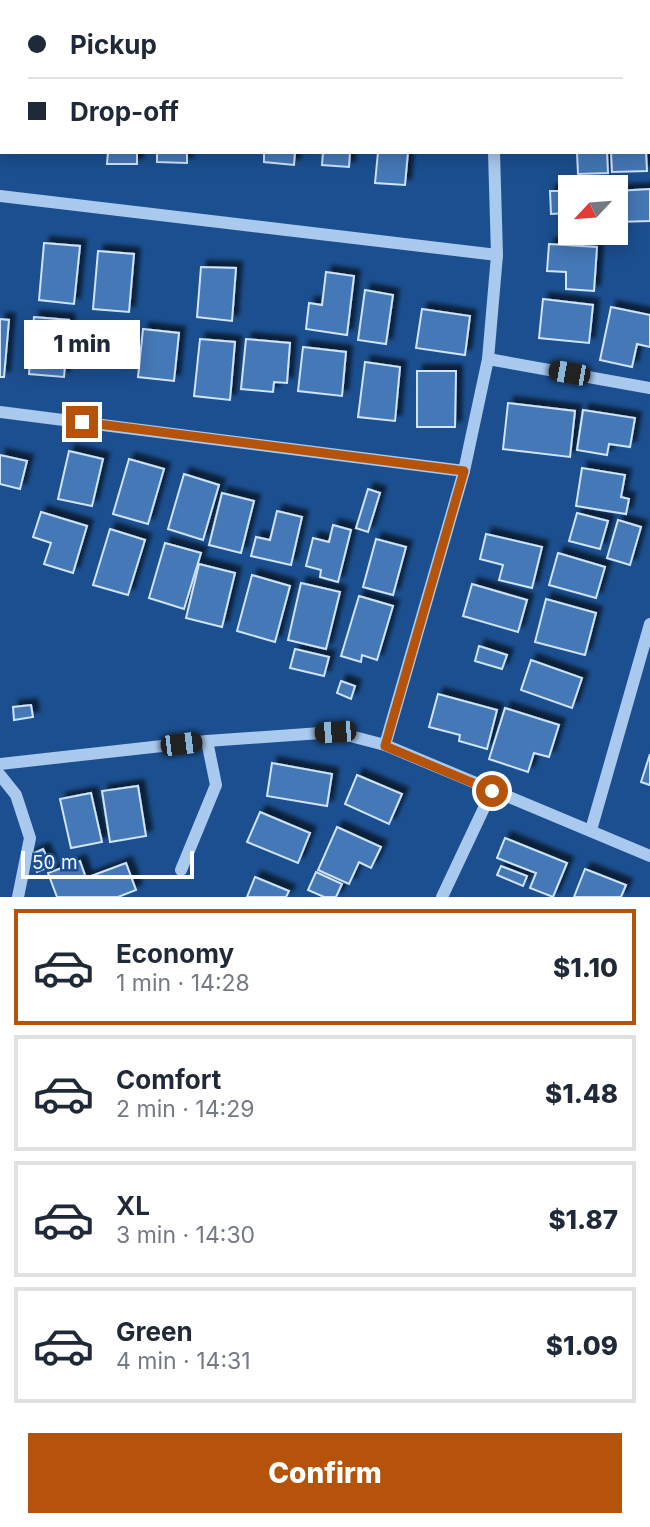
<!DOCTYPE html>
<html lang="en">
<head>
<meta charset="utf-8">
<style>
  :root { --surface:#fff; --page:#f2f2f3; --text:#1f2937; --muted:#747a83; --line:#e0e1e3; --accent:#b45309 }
  body { margin:0; font-family:Inter,sans-serif; background:var(--page); color:var(--text); height:100vh; display:flex; flex-direction:column; font-size:26px; white-space:nowrap }
  * { box-sizing:border-box; margin:0 }
  p { font-size:23px; color:var(--muted) }
  .icon { flex:none; width:38px; height:38px; fill:none; stroke:currentColor; stroke-width:2; stroke-linecap:round; stroke-linejoin:round }
  .map { position:relative; height:897px; overflow:hidden }
  .sheet { display:flex; flex-direction:column; background:var(--surface); flex:1 }
  .sheet>* { flex:none }
  .top-card { position:absolute; left:0px; top:0px; width:651px; height:154px; box-shadow:0 4px 18px #0003; display:grid; align-content:center; height:154px; padding:0 28px; background:var(--surface) }
  .needle { width:46px; rotate:244deg }
  .buttons { position:absolute; left:558px; top:175px; display:grid; gap:14px }
  .buttons a { display:grid; place-items:center; width:70px; height:70px; border-radius:0px; background:var(--surface); box-shadow:0 4px 18px #0003; font-size:35px }
  .scale { position:absolute; left:21px; bottom:18px; width:173px; box-sizing:border-box; padding-left:7px; border:4px solid #fff; border-top:0; font-size:19px; line-height:24px; white-space:nowrap; color:#fff; -webkit-text-stroke:5px #1b4f8f; paint-order:stroke }
  .end { position:absolute; width:32px; height:32px; margin:-16px; border:9px solid #b45309; background:#fff; box-shadow:0 0 0 4px #fff }
  .from { border-radius:50% }
  .bubble { position:absolute; height:49px; border-radius:0px; background:var(--surface); box-shadow:0 4px 18px #0003; font-size:23px; font-weight:800; line-height:49px; text-align:center }
  .car { position:absolute; width:21px; height:42px; margin:-21px -10px; border-radius:9px; box-shadow:0 0 5px 2px #0007; background:linear-gradient(#222 24%,#8ab4d8 0 40%,#222 0 76%,#8ab4d8 0 86%,#222 0) }
  .top-card b { display:flex; align-items:center; gap:24px; height:66px; font-size:26px }
  .top-card b+b { border-top:2px solid var(--line) }
  .top-card i { width:18px; height:18px; background:var(--text) }
  ul { padding:12px 0 0; list-style:none }
  li { display:flex; align-items:center; gap:21px; height:116px; margin:0 14px 10px; padding:0 14px; border:4px solid var(--line); border-radius:0px }
  li div { flex:1 }
  li b { display:block; font-size:26px }
  li em { font-style:normal; font-weight:800 }
  li.active { border-color:var(--accent) }
  li>.icon { width:63px; height:63px; stroke-width:1.5 }
  .button { display:flex; gap:14px; margin-top:auto; padding:14px 28px }
  .button a { flex:1; height:80px; border-radius:0px; background:var(--accent); color:#fff; font-size:28px; font-weight:800; line-height:80px; text-align:center }
  .map>svg:first-child { display:block }
</style>
</head>
<body>
<div class="map">
<svg width="650" height="897" viewBox="0 0 650 897">
  <defs>
    <filter id="shadow"><feDropShadow dx="6" dy="-6" stdDeviation="2" flood-color="#0009"/></filter>
  </defs>
  <rect width="100%" height="100%" fill="#1b4f8f"/>
  <g fill="#4478b7" stroke="#cfe3fa" stroke-width="2" filter="url(#shadow)">
    <path d="M 108,152 L 137,152 L 137,164 L 107,164 Z"/>
    <path d="M 157,152 L 187,152 L 187,163 L 157,162 Z"/>
    <path d="M 264,152 L 295,152 L 294,165 L 264,162 Z"/>
    <path d="M 323,152 L 350,152 L 349,167 L 322,165 Z"/>
    <path d="M 378,152 L 408,152 L 405,185 L 375,183 Z"/>
    <path d="M 577,152 L 607,152 L 608,173 L 578,174 Z"/>
    <path d="M 611,152 L 646,152 L 647,171 L 612,172 Z"/>
    <path d="M 650,189 L 650,221 L 616,222 L 616,191 Z"/>
    <path d="M 550,191 L 570,191 L 570,213 L 551,214 Z"/>
    <path d="M 44,243 L 80,246 L 74,304 L 39,300 Z"/>
    <path d="M 549,244 L 597,247 L 594,291 L 566,289 L 566,272 L 547,271 Z"/>
    <path d="M 98,251 L 134,254 L 129,312 L 93,309 Z"/>
    <path d="M 201,267 L 236,268 L 232,321 L 197,317 Z"/>
    <path d="M 326,272 L 354,276 L 347,335 L 306,329 L 309,303 L 322,305 Z"/>
    <path d="M 365,290 L 393,295 L 386,344 L 358,340 Z"/>
    <path d="M 543,299 L 593,305 L 589,343 L 539,338 Z"/>
    <path d="M 611,307 L 650,315 L 650,347 L 637,344 L 632,367 L 600,360 Z"/>
    <path d="M 422,309 L 470,316 L 465,355 L 416,348 Z"/>
    <path d="M 34,317 L 69,320 L 64,377 L 29,374 Z"/>
    <path d="M 0,319 L 9,320 L 4,377 L 0,377 Z"/>
    <path d="M 143,329 L 179,333 L 174,381 L 138,377 Z"/>
    <path d="M 200,339 L 235,342 L 230,400 L 194,396 Z"/>
    <path d="M 246,339 L 290,343 L 287,383 L 274,382 L 273,392 L 241,389 Z"/>
    <path d="M 303,347 L 346,352 L 342,396 L 298,391 Z"/>
    <path d="M 365,362 L 400,367 L 395,421 L 358,417 Z"/>
    <path d="M 417,371 L 456,371 L 455,427 L 417,427 Z"/>
    <path d="M 508,403 L 575,411 L 570,457 L 503,449 Z"/>
    <path d="M 583,410 L 635,418 L 630,447 L 609,444 L 607,455 L 577,450 Z"/>
    <path d="M 69,451 L 103,459 L 92,506 L 58,499 Z"/>
    <path d="M 0,455 L 27,461 L 20,489 L 0,484 Z"/>
    <path d="M 129,459 L 164,469 L 148,524 L 113,514 Z"/>
    <path d="M 582,468 L 625,475 L 621,497 L 629,499 L 626,514 L 576,506 Z"/>
    <path d="M 184,474 L 219,485 L 203,540 L 168,529 Z"/>
    <path d="M 368,489 L 380,493 L 368,532 L 356,528 Z"/>
    <path d="M 222,493 L 254,501 L 241,553 L 209,545 Z"/>
    <path d="M 277,511 L 302,517 L 291,565 L 251,556 L 256,537 L 270,540 Z"/>
    <path d="M 41,512 L 87,526 L 73,573 L 44,564 L 51,543 L 33,537 Z"/>
    <path d="M 577,513 L 608,521 L 600,549 L 569,541 Z"/>
    <path d="M 618,520 L 641,527 L 630,565 L 607,558 Z"/>
    <path d="M 333,525 L 351,530 L 338,582 L 320,577 L 321,570 L 306,566 L 313,538 L 329,542 Z"/>
    <path d="M 110,529 L 145,540 L 128,595 L 93,585 Z"/>
    <path d="M 486,534 L 542,547 L 532,588 L 499,580 L 503,565 L 480,559 Z"/>
    <path d="M 376,539 L 406,547 L 393,595 L 363,587 Z"/>
    <path d="M 165,543 L 201,553 L 184,609 L 149,598 Z"/>
    <path d="M 558,553 L 605,567 L 596,598 L 549,585 Z"/>
    <path d="M 199,564 L 235,573 L 222,627 L 186,618 Z"/>
    <path d="M 252,575 L 290,586 L 275,642 L 237,631 Z"/>
    <path d="M 301,583 L 340,592 L 326,649 L 288,640 Z"/>
    <path d="M 472,584 L 527,600 L 518,632 L 463,616 Z"/>
    <path d="M 359,596 L 393,606 L 377,660 L 362,655 L 361,662 L 341,656 Z"/>
    <path d="M 546,599 L 596,613 L 585,655 L 535,642 Z"/>
    <path d="M 479,646 L 507,655 L 502,669 L 475,661 Z"/>
    <path d="M 295,649 L 329,657 L 324,676 L 290,668 Z"/>
    <path d="M 531,660 L 582,678 L 572,708 L 521,690 Z"/>
    <path d="M 341,681 L 355,686 L 351,699 L 337,693 Z"/>
    <path d="M 438,694 L 497,710 L 487,749 L 459,741 L 460,735 L 429,727 Z"/>
    <path d="M 31,705 L 33,717 L 14,720 L 13,707 Z"/>
    <path d="M 505,708 L 559,725 L 549,757 L 534,753 L 528,772 L 489,759 Z"/>
    <path d="M 650,754 L 650,785 L 641,782 Z"/>
    <path d="M 272,763 L 332,774 L 327,806 L 267,796 Z"/>
    <path d="M 357,775 L 402,794 L 389,824 L 345,804 Z"/>
    <path d="M 138,786 L 146,836 L 110,842 L 102,791 Z"/>
    <path d="M 91,793 L 102,842 L 71,848 L 60,799 Z"/>
    <path d="M 260,812 L 310,833 L 298,863 L 247,842 Z"/>
    <path d="M 337,827 L 381,847 L 371,868 L 359,862 L 349,884 L 318,870 Z"/>
    <path d="M 505,838 L 567,863 L 553,897 L 530,888 L 536,873 L 497,858 Z"/>
    <path d="M 43,849 L 51,866 L 37,872 L 30,855 Z"/>
    <path d="M 80,861 L 86,878 L 126,863 L 136,890 L 118,897 L 57,897 L 48,873 Z"/>
    <path d="M 501,866 L 527,876 L 523,886 L 497,875 Z"/>
    <path d="M 585,869 L 626,885 L 621,897 L 574,897 Z"/>
    <path d="M 316,872 L 342,884 L 336,897 L 324,897 L 308,890 Z"/>
    <path d="M 255,877 L 289,891 L 286,897 L 247,897 Z"/>
  </g>
  <g fill="none" stroke-linecap="round" stroke-linejoin="round">
    <g stroke="#a9c9ee" stroke-width="12">
      <path d="M 491,0 L 491,2"/>
      <path d="M 0,196 L 497,255"/>
      <path d="M 488,359 L 650,388"/>
      <path d="M 0,412 L 464,471"/>
      <path d="M 385,745 L 464,471 L 488,359 L 497,255 L 494,152"/>
      <path d="M 0,764 L 207,741 L 335,732 L 385,745 L 650,856"/>
      <path d="M 0,775 L 16,795 L 30,838 L 18,897"/>
      <path d="M 591,830 L 650,624"/>
      <path d="M 181,870 L 216,785 L 207,741"/>
      <path d="M 442,897 L 492,791"/>
    </g>
  </g>
  <g fill="none" stroke-linecap="round" stroke-linejoin="round">
    <path stroke="#b45309" stroke-width="9" d="M 82,422 L 464,471 L 385,746 L 492,791"/>
  </g>
</svg>
<div class="buttons">
<a><svg class="needle" viewBox="-14 -14 28 28"><path d="M0-13l5 13h-10z" fill="#e53935"/><path d="M0 13l5-13h-10z" fill="#747a83"/></svg></a>
</div>
<div class="scale">50 m</div>
<i class="end from" style="left:492px;top:791px"></i>
<i class="end" style="left:82px;top:422px"></i>
<div class="bubble" style="left:24px;top:320px;width:116px">1 min</div>
<i class="car" style="left:569px;top:373px;rotate:280deg"></i>
<i class="car" style="left:335px;top:732px;rotate:266deg"></i>
<i class="car" style="left:181px;top:744px;rotate:83deg"></i>
<div class="top-card">
<b><i class="from"></i>Pickup</b>
<b><i></i>Drop-off</b>
</div>
</div>
<section class="sheet">
<ul>
<li class="active"><svg class="icon" aria-label="car" viewBox="0 0 24 24"><path d="M5 17H2v-5l4-1 3-4h7l3 4 3 1v5h-3M9 17h6M6 11h13"/><circle cx="7" cy="17" r="2"/><circle cx="17" cy="17" r="2"/></svg><div><b>Economy</b><p>1 min · 14:28</p></div><em>$1.10</em></li>
<li><svg class="icon" aria-label="car" viewBox="0 0 24 24"><path d="M5 17H2v-5l4-1 3-4h7l3 4 3 1v5h-3M9 17h6M6 11h13"/><circle cx="7" cy="17" r="2"/><circle cx="17" cy="17" r="2"/></svg><div><b>Comfort</b><p>2 min · 14:29</p></div><em>$1.48</em></li>
<li><svg class="icon" aria-label="car" viewBox="0 0 24 24"><path d="M5 17H2v-5l4-1 3-4h7l3 4 3 1v5h-3M9 17h6M6 11h13"/><circle cx="7" cy="17" r="2"/><circle cx="17" cy="17" r="2"/></svg><div><b>XL</b><p>3 min · 14:30</p></div><em>$1.87</em></li>
<li><svg class="icon" aria-label="car" viewBox="0 0 24 24"><path d="M5 17H2v-5l4-1 3-4h7l3 4 3 1v5h-3M9 17h6M6 11h13"/><circle cx="7" cy="17" r="2"/><circle cx="17" cy="17" r="2"/></svg><div><b>Green</b><p>4 min · 14:31</p></div><em>$1.09</em></li>
</ul>
<div class="button"><a>Confirm</a></div>
</section>
</body>
</html>
